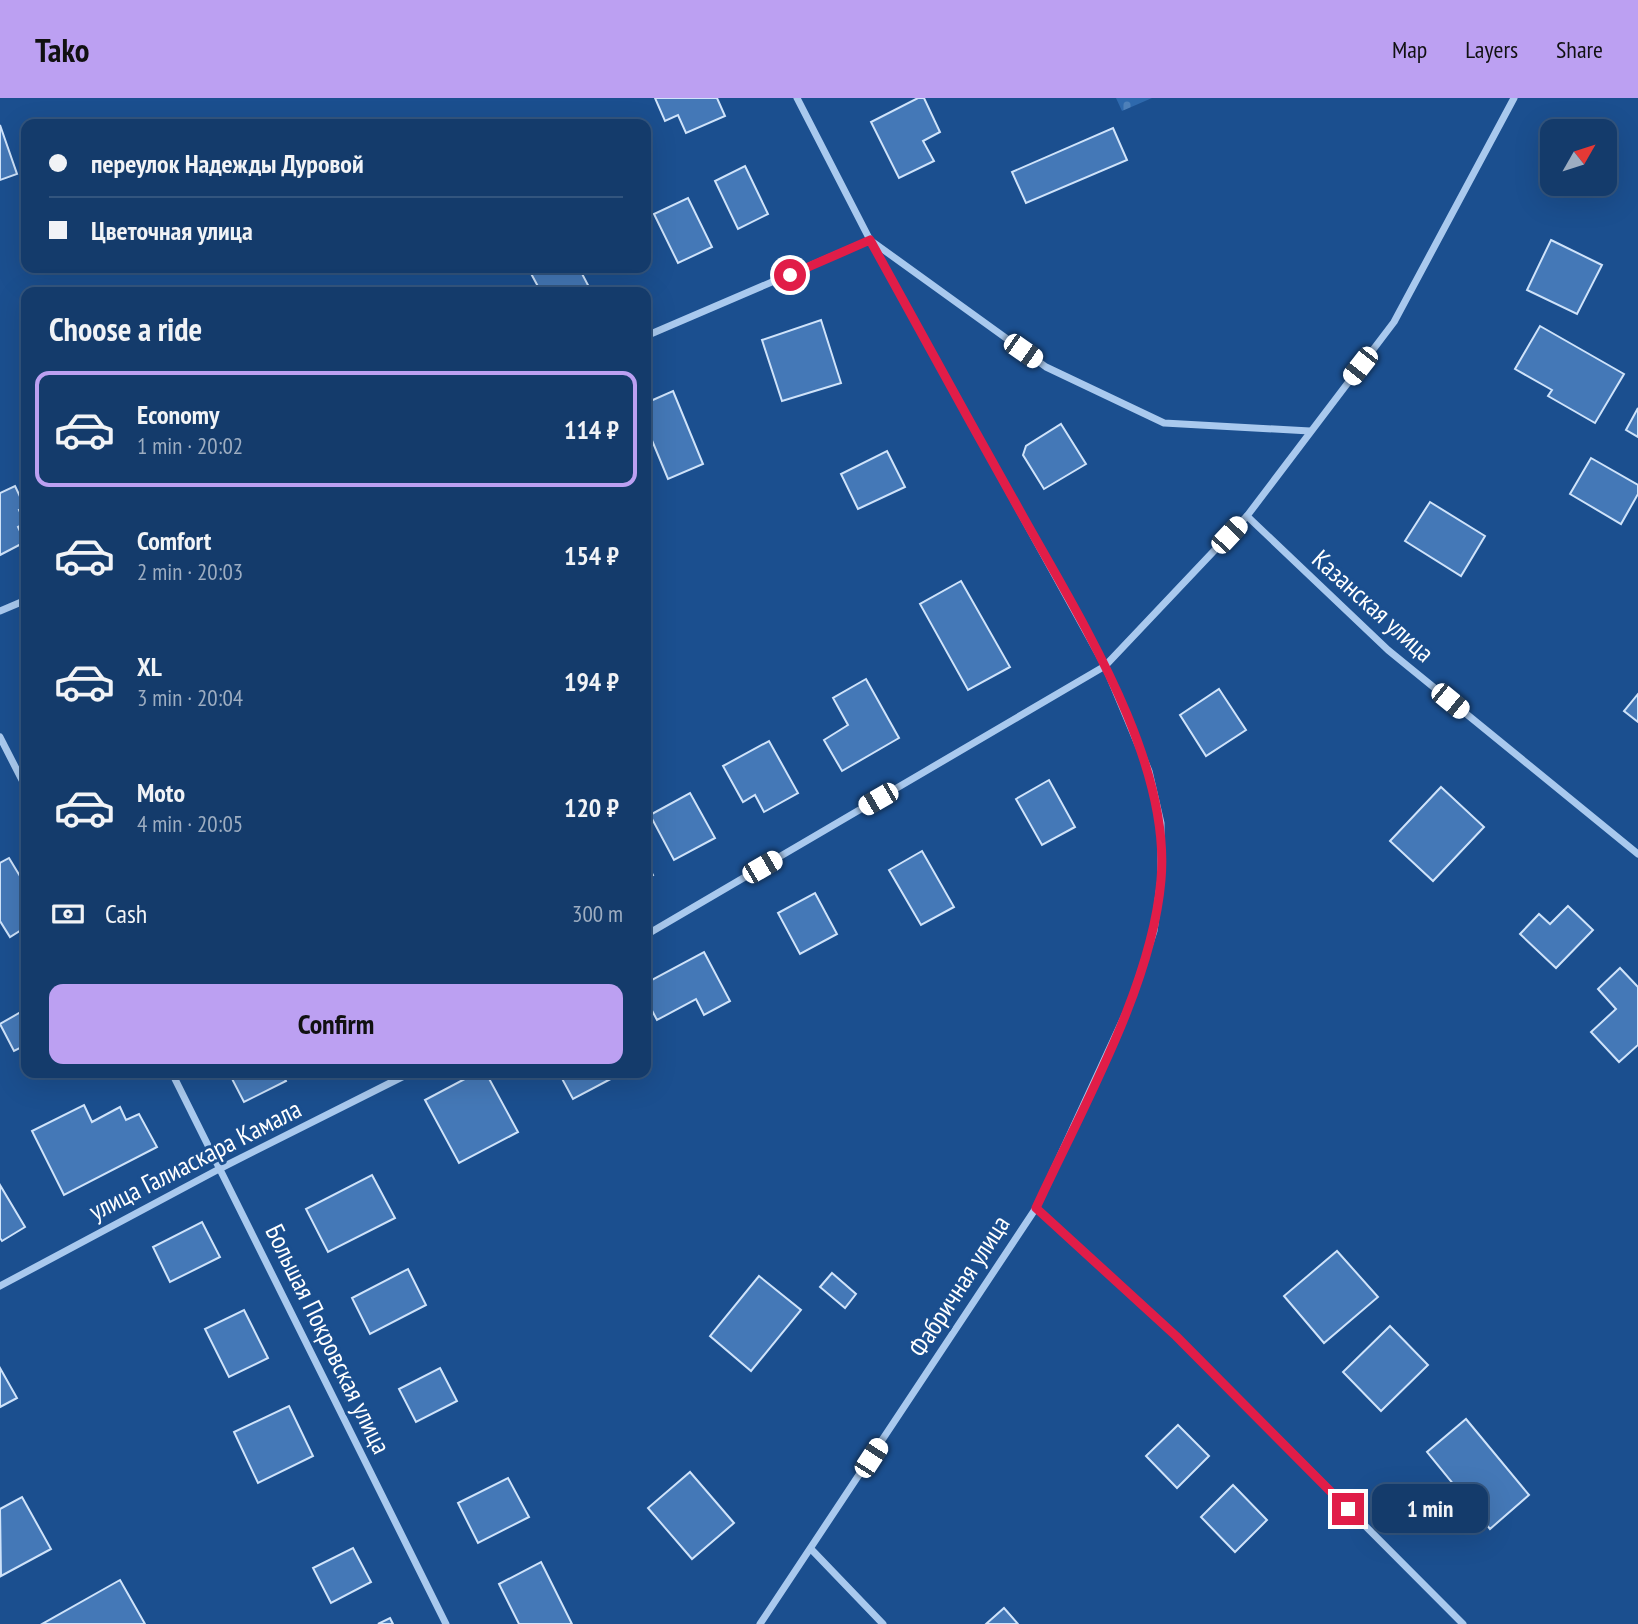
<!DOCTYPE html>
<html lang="en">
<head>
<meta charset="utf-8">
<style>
  :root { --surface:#143b6b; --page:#214673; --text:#f1f3f6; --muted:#9dadc1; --line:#33557e; --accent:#bca0f2 }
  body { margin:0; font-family:"PT Sans Narrow",sans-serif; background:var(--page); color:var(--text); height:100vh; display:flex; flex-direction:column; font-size:26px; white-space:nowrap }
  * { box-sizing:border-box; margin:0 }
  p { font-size:23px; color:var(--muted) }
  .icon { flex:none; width:38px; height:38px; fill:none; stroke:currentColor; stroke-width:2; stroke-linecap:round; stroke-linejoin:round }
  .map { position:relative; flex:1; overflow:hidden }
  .details { position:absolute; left:21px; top:189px; width:630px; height:791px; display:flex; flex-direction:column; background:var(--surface); border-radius:14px; box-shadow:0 7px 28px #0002,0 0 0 2px var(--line) }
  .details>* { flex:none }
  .hud { position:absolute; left:21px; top:21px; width:630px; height:154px; border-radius:14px; box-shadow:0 7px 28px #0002,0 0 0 2px var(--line); display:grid; align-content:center; height:154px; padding:0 28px; background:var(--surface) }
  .needle { width:46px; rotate:51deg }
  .controls { position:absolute; left:1540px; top:21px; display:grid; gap:14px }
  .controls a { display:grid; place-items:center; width:77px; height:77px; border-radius:14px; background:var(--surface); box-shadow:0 7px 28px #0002,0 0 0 2px var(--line); font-size:35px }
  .end { position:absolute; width:32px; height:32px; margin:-16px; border:9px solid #e11d48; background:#fff; box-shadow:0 0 0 4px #fff }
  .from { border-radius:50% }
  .bubble { position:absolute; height:49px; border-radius:14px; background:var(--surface); box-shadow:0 7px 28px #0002,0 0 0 2px var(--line); font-size:23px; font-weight:600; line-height:49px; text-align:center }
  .car { position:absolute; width:21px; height:42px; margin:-21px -10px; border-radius:9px; box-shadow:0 0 5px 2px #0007; background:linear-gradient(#fff 24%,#345 0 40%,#fff 0 76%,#345 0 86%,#fff 0) }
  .hud b { display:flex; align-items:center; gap:24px; height:66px; font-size:26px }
  .hud b+b { border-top:2px solid var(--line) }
  .hud i { width:18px; height:18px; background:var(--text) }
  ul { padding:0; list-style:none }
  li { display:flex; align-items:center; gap:21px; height:116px; margin:0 14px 10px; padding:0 14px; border:4px solid transparent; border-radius:14px }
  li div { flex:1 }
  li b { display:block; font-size:26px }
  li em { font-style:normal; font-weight:600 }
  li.selected { border-color:var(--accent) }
  li>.icon { width:63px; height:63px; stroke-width:1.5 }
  h2 { padding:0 28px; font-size:32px; line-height:84px }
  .pay { display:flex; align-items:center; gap:18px; height:77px; padding:0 28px; font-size:26px }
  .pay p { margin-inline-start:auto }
  .cta { display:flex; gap:14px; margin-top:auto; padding:14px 28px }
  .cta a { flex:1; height:80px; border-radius:14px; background:var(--accent); color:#111; font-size:28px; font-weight:600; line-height:80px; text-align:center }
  header { display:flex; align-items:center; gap:42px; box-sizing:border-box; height:98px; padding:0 35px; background:var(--accent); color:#111 }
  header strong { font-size:33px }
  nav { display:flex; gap:38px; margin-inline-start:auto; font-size:24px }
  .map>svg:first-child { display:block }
</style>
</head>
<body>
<header>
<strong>Tako</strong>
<nav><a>Map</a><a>Layers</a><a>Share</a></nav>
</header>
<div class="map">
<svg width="1638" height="1526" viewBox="0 0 1638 1526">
  <defs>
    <pattern id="cemetery-stones" width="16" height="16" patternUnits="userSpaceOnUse" patternTransform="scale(1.75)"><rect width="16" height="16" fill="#2e69ad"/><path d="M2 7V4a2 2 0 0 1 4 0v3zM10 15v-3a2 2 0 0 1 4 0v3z" fill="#4d80b9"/></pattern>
  </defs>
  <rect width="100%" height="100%" fill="#1b4f8f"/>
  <path fill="url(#cemetery-stones)" d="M 1116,0 L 1152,0 L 1122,13 Z"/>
  <g fill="#4478b7" stroke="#cfe3fa" stroke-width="2">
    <path d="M 655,0 L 717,0 L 725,18 L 686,35 L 678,17 L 665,23 Z"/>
    <path d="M 918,0 L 924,0 L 940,34 L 923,43 L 934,63 L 899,80 L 871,24 Z"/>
    <path d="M 0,27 L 17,76 L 0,82 Z"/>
    <path d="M 1113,30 L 1127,62 L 1026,105 L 1012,74 Z"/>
    <path d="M 745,68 L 768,116 L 738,131 L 715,83 Z"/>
    <path d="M 688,100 L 712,149 L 678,165 L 654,116 Z"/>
    <path d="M 1551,142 L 1602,167 L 1577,216 L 1527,192 Z"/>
    <path d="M 528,170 L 579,170 L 589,189 L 579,194 L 541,194 Z"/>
    <path d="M 821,222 L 841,285 L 782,303 L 762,242 Z"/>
    <path d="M 1540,228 L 1624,276 L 1595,325 L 1548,298 L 1552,292 L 1515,271 Z"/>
    <path d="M 673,293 L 703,366 L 668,381 L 646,328 L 646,305 Z"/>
    <path d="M 1638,310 L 1638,339 L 1626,332 Z"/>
    <path d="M 1061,326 L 1086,366 L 1044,391 L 1023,357 L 1026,348 Z"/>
    <path d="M 887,353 L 905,389 L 858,411 L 841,376 Z"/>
    <path d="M 1591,360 L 1638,387 L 1638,396 L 1621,426 L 1570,396 Z"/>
    <path d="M 15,388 L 25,409 L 19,412 L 25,425 L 18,429 L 25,444 L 0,457 L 0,395 Z"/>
    <path d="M 1430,404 L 1485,438 L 1461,478 L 1405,443 Z"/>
    <path d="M 961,483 L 1010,569 L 968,592 L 920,506 Z"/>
    <path d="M 866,581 L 899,640 L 842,673 L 824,642 L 848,627 L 833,600 Z"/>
    <path d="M 1219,591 L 1246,632 L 1206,658 L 1180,617 Z"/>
    <path d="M 1638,596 L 1638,624 L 1624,613 Z"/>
    <path d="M 769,643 L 798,695 L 764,714 L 755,697 L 743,704 L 723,668 Z"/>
    <path d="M 1049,682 L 1075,729 L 1042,747 L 1016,701 Z"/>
    <path d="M 1441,689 L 1484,729 L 1433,783 L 1390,743 Z"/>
    <path d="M 690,695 L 715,740 L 674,762 L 650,717 Z"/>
    <path d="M 922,753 L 954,809 L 921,827 L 889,772 Z"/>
    <path d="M 9,760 L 26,788 L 26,829 L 10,839 L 0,823 L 0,765 Z"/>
    <path d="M 646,764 L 653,777 L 646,781 Z"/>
    <path d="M 815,795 L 837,836 L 800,856 L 778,815 Z"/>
    <path d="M 1568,808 L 1593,832 L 1556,870 L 1520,836 L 1539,816 L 1550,826 Z"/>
    <path d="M 704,854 L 730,903 L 704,917 L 696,901 L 657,922 L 646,901 L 646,885 Z"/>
    <path d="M 1620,870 L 1638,889 L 1638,947 L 1619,964 L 1591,934 L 1616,911 L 1598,891 Z"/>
    <path d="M 26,911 L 26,947 L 14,953 L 0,926 Z"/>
    <path d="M 229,975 L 282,975 L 286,983 L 244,1004 Z"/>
    <path d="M 476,975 L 486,975 L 518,1034 L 459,1065 L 425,1002 Z"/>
    <path d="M 559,975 L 622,975 L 573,1001 Z"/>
    <path d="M 84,1007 L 92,1024 L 120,1009 L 126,1022 L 139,1016 L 157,1049 L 64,1097 L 32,1033 Z"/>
    <path d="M 372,1077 L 395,1120 L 328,1154 L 306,1111 Z"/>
    <path d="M 0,1087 L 25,1129 L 2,1143 L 0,1140 Z"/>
    <path d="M 202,1124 L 220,1159 L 170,1184 L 153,1149 Z"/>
    <path d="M 1337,1153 L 1378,1199 L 1324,1245 L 1284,1198 Z"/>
    <path d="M 408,1171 L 426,1207 L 370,1236 L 352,1200 Z"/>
    <path d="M 832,1175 L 856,1196 L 845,1210 L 820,1189 Z"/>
    <path d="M 759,1178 L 801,1212 L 751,1273 L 710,1238 Z"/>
    <path d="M 244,1212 L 268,1260 L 229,1279 L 205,1231 Z"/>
    <path d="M 1390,1228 L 1428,1267 L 1381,1313 L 1343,1274 Z"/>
    <path d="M 0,1270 L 17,1300 L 0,1309 Z"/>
    <path d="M 440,1270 L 457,1303 L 416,1324 L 399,1291 Z"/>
    <path d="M 289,1308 L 313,1358 L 258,1385 L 234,1334 Z"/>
    <path d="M 1466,1321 L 1529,1397 L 1490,1431 L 1427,1354 Z"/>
    <path d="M 1178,1327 L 1209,1358 L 1177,1390 L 1146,1358 Z"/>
    <path d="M 690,1374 L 734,1425 L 692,1461 L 648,1410 Z"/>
    <path d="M 508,1380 L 529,1419 L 478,1445 L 458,1405 Z"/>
    <path d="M 1233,1387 L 1267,1422 L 1235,1454 L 1201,1419 Z"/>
    <path d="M 22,1399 L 51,1451 L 1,1478 L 0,1411 Z"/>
    <path d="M 353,1450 L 371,1484 L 331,1505 L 313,1470 Z"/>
    <path d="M 541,1464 L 572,1526 L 519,1526 L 499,1486 Z"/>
    <path d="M 120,1482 L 145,1526 L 42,1526 Z"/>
    <path d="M 1004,1510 L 1018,1526 L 986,1526 Z"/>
    <path d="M 390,1520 L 393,1526 L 378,1526 Z"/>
  </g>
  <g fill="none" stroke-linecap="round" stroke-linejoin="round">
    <g stroke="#a9c9ee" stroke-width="7">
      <path d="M 646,238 L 870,142 L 1046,269 L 1164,325 L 1310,333"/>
      <path d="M 1247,418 L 1388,552 L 1638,756"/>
      <path d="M 0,513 L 26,502"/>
      <path d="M 0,639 L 26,690"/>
      <path d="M 646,837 L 1105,568 L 1247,418 L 1394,224 L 1514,0"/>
      <path d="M 172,975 L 446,1526"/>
      <path d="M 1036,1110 L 1176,1238 L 1463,1526"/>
      <path d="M 0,1188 L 221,1070 L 410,975"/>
      <path d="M 811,1451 L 883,1526"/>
      <path d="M 760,1526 L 1036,1110 L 1130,906 L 1154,833 L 1161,780 L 1161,725 L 1149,673 L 1105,568 L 870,142 L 797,0"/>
    </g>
  </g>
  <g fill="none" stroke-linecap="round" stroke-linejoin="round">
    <path stroke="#e11d48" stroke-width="9" d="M 790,177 L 870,142 C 918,229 966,317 1015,404 C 1073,510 1172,659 1161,782 C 1152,889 1081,1012 1036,1110 L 1176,1238 L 1348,1411"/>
  </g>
  <g text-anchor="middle" stroke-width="6" stroke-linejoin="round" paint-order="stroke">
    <g font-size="26" fill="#fff" stroke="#1b4f8f">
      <text transform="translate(1373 508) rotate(42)" y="9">Казанская улица</text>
      <text transform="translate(195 1062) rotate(-27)" y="9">улица Галиаскара Камала</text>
      <text transform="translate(959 1188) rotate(-57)" y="9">Фабричная улица</text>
      <text transform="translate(328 1241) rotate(64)" y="9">Большая Покровская улица</text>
    </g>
  </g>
</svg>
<div class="controls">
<a><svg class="needle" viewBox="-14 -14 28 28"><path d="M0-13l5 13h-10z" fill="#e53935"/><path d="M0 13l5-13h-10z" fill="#9dadc1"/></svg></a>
</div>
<i class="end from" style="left:790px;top:177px"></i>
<i class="end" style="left:1348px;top:1411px"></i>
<div class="bubble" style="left:1372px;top:1386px;width:116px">1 min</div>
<i class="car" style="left:1023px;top:253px;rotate:125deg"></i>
<i class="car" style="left:1360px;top:268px;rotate:218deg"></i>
<i class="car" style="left:1229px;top:437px;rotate:43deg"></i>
<i class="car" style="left:1450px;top:603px;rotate:129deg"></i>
<i class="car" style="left:878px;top:701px;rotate:240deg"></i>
<i class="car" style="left:762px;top:769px;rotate:60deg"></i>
<i class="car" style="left:871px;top:1360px;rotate:33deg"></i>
<div class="hud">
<b><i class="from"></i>переулок Надежды Дуровой</b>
<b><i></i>Цветочная улица</b>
</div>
<section class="details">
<h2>Choose a ride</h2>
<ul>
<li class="selected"><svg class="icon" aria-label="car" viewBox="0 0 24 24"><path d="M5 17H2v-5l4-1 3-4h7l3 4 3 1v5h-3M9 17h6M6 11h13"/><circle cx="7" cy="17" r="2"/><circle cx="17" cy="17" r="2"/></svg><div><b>Economy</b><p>1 min · 20:02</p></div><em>114 ₽</em></li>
<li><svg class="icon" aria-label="car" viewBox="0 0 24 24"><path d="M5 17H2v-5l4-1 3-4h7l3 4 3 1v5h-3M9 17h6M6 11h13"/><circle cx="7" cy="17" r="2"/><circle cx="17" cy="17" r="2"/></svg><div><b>Comfort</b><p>2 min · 20:03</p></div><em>154 ₽</em></li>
<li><svg class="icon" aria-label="car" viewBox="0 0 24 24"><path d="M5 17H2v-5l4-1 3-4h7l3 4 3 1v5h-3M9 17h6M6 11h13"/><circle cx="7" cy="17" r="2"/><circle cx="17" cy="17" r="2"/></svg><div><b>XL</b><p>3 min · 20:04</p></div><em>194 ₽</em></li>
<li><svg class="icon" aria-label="car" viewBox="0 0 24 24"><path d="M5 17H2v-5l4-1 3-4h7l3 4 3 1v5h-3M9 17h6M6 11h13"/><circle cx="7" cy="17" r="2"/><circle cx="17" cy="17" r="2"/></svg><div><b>Moto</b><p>4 min · 20:05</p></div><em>120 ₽</em></li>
</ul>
<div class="pay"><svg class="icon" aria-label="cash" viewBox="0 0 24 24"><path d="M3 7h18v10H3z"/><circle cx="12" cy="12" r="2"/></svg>Cash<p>300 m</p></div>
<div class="cta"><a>Confirm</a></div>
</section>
</div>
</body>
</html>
